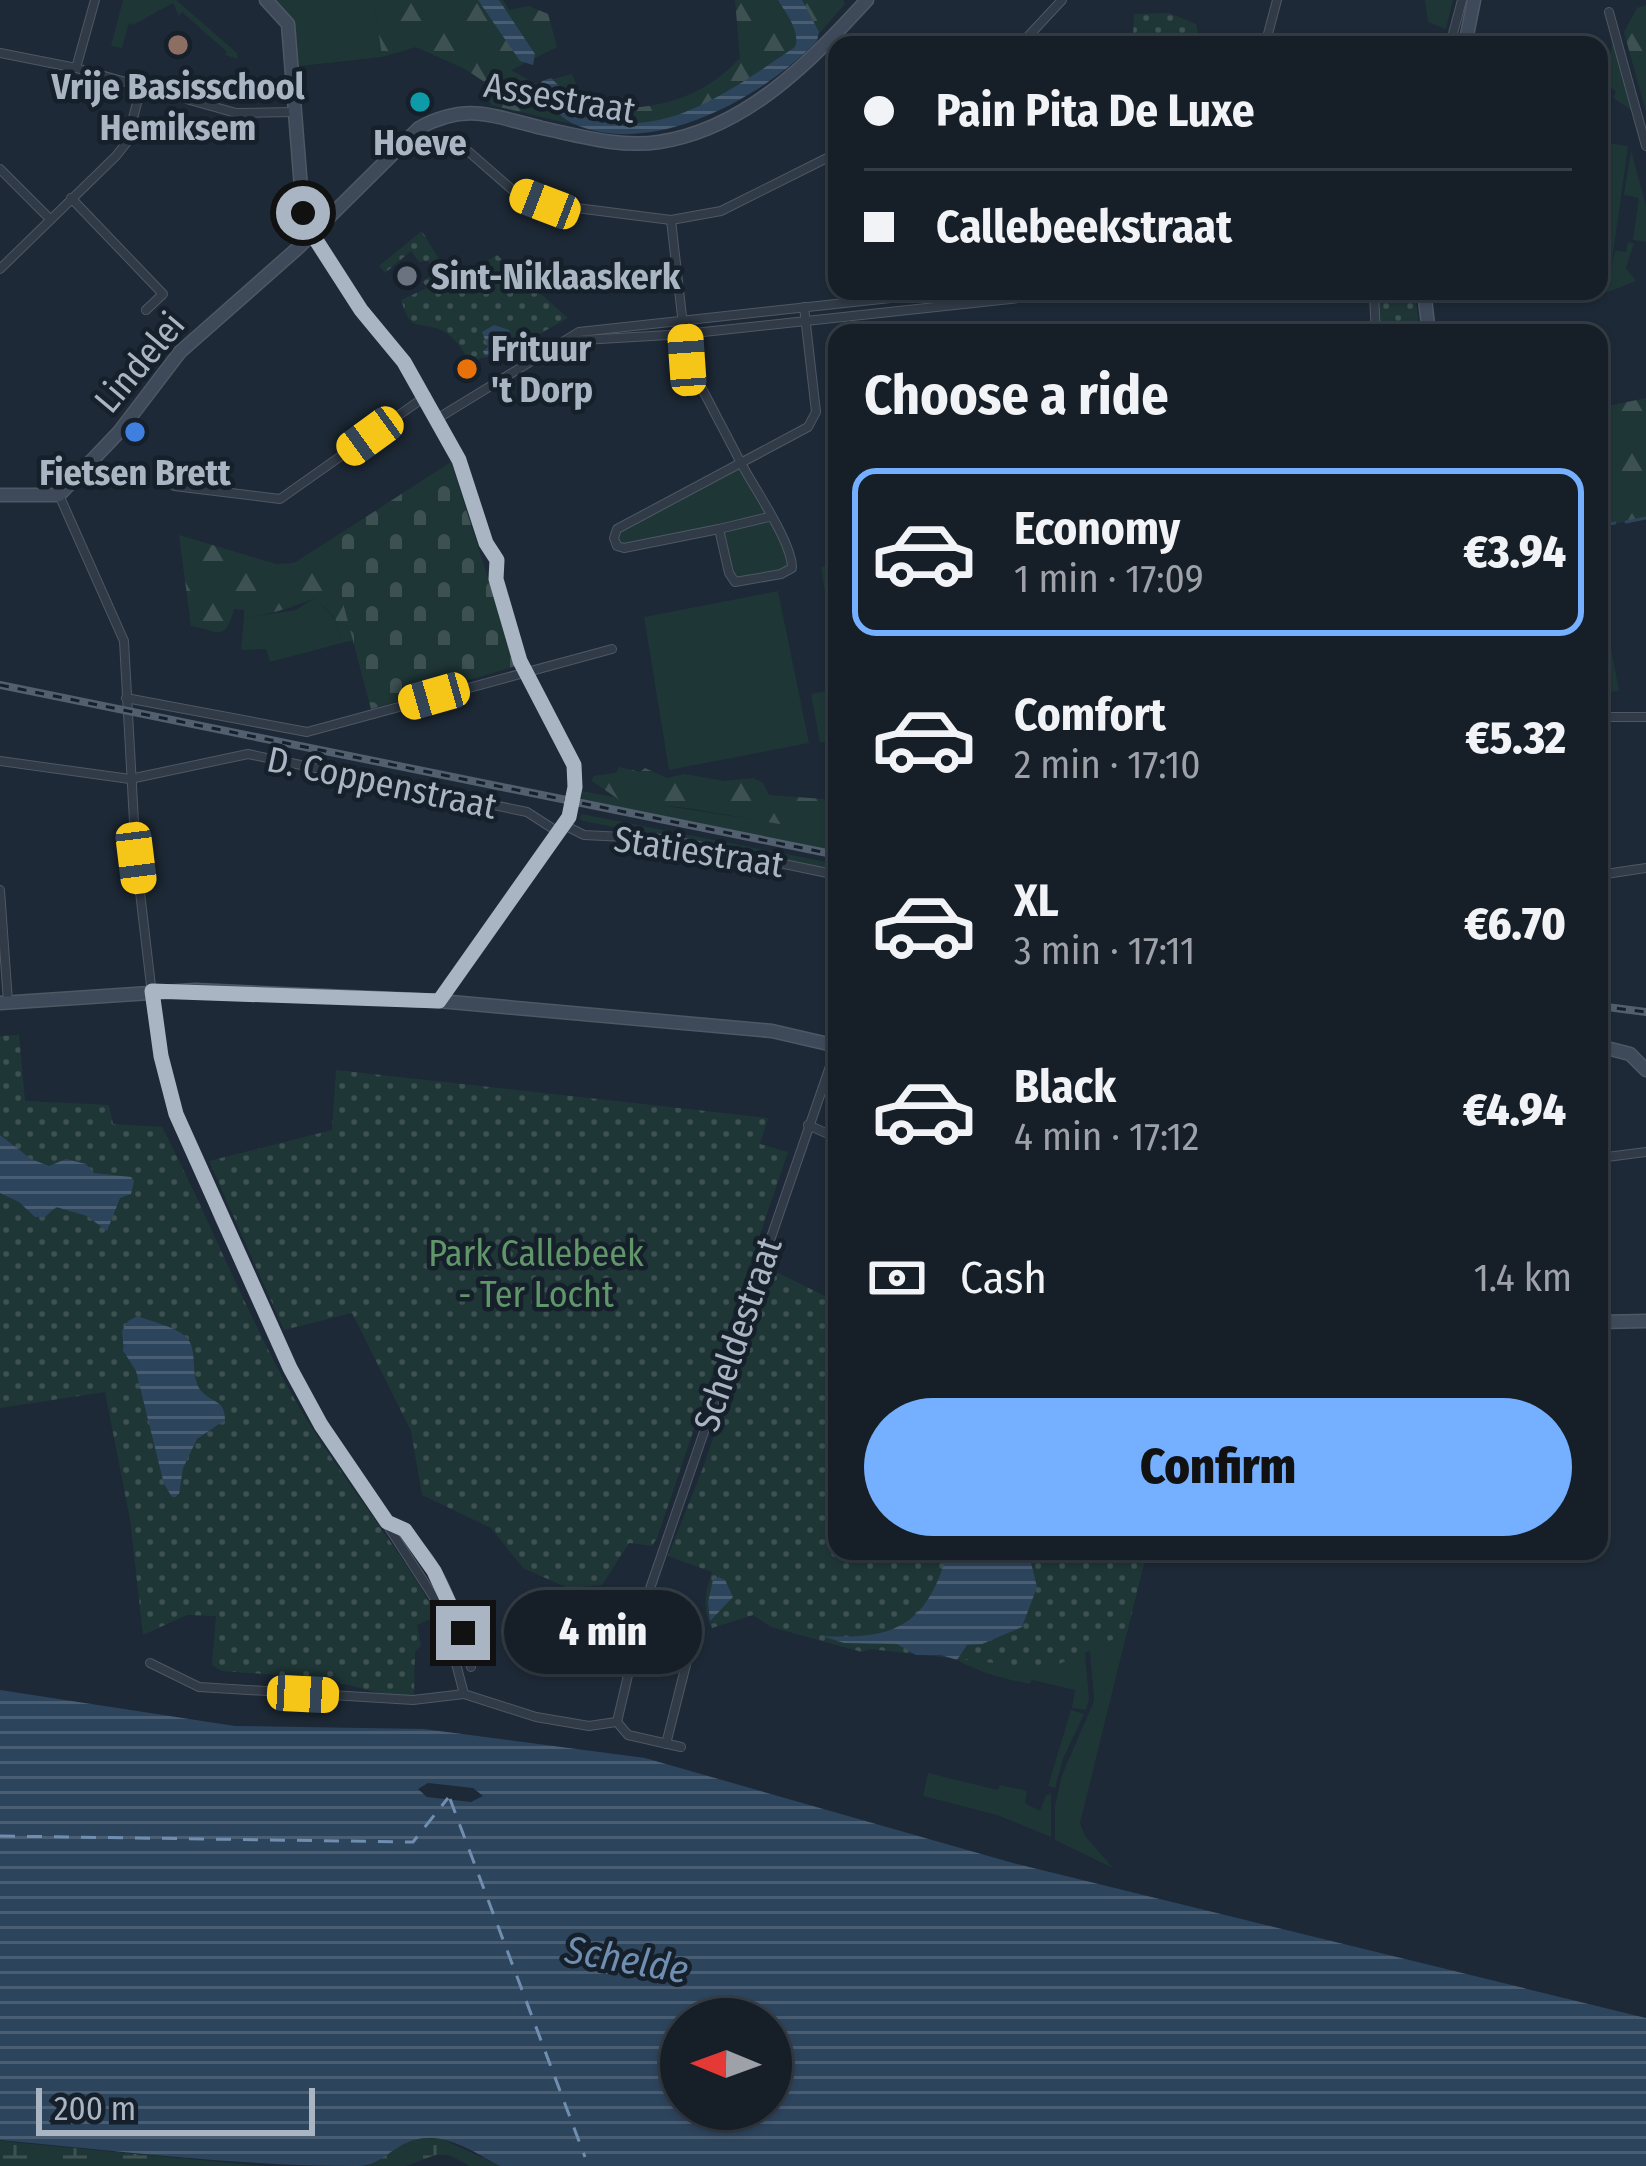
<!DOCTYPE html>
<html lang="en">
<head>
<meta charset="utf-8">
<style>
  :root { --surface:#161f28; --page:#1f2730; --text:#f1f3f6; --muted:#9ea2a8; --line:#353d45; --accent:#74b0ff }
  body { margin:0; font-family:"Fira Sans Condensed",sans-serif; background:var(--page); color:var(--text); height:100vh; display:flex; flex-direction:column; font-size:45px; white-space:nowrap }
  * { box-sizing:border-box; margin:0 }
  p { font-size:39px; color:var(--muted) }
  .icon { flex:none; width:66px; height:66px; fill:none; stroke:currentColor; stroke-width:2; stroke-linecap:round; stroke-linejoin:round }
  .map { position:relative; flex:1; overflow:hidden }
  .details { position:absolute; left:828px; top:324px; width:780px; height:1236px; display:flex; flex-direction:column; background:var(--surface); border-radius:24px; box-shadow:0 3px 9px #0004,0 0 0 3px var(--line) }
  .details>* { flex:none }
  .hud { position:absolute; left:828px; top:36px; width:780px; height:264px; border-radius:24px; box-shadow:0 3px 9px #0004,0 0 0 3px var(--line); display:grid; align-content:center; height:264px; padding:0 36px; background:var(--surface) }
  .needle { width:78px; rotate:271deg }
  .controls { position:absolute; left:660px; top:1998px; display:grid; gap:24px }
  .controls a { display:grid; place-items:center; width:132px; height:132px; border-radius:50%; background:var(--surface); box-shadow:0 3px 9px #0004,0 0 0 3px var(--line); font-size:60px }
  .scale { position:absolute; left:36px; bottom:30px; width:279px; box-sizing:border-box; padding-left:12px; border:6px solid #aab5c4; border-top:0; font-size:33px; line-height:42px; white-space:nowrap; color:#aab5c4; -webkit-text-stroke:9px #16202b; paint-order:stroke }
  .end { position:absolute; width:54px; height:54px; margin:-27px; border:15px solid #aab5c4; background:#111; box-shadow:0 0 0 6px #111 }
  .from { border-radius:50% }
  .bubble { position:absolute; height:84px; border-radius:42px; background:var(--surface); box-shadow:0 3px 9px #0004,0 0 0 3px var(--line); font-size:39px; font-weight:800; line-height:84px; text-align:center }
  .car { position:absolute; width:36px; height:72px; margin:-36px -18px; border-radius:15px; box-shadow:0 0 9px 3px #0007; background:linear-gradient(#f5c518 24%,#345 0 40%,#f5c518 0 76%,#345 0 86%,#f5c518 0) }
  .hud b { display:flex; align-items:center; gap:42px; height:114px; font-size:45px }
  .hud b+b { border-top:3px solid var(--line) }
  .hud i { width:30px; height:30px; background:var(--text) }
  ul { padding:0; list-style:none }
  li { display:flex; align-items:center; gap:36px; height:168px; margin:0 24px 18px; padding:0 12px; border:6px solid transparent; border-radius:24px }
  li div { flex:1 }
  li b { display:block; font-size:45px }
  li em { font-style:normal; font-weight:800 }
  li.current { border-color:var(--accent) }
  li>.icon { width:108px; height:108px; stroke-width:1.5 }
  h2 { padding:0 36px; font-size:54px; line-height:144px }
  .pay { display:flex; align-items:center; gap:30px; height:132px; padding:0 36px; font-size:45px }
  .pay p { margin-inline-start:auto }
  .action { display:flex; gap:24px; margin-top:auto; padding:24px 36px }
  .action a { flex:1; height:138px; border-radius:72px; background:var(--accent); color:#111; font-size:48px; font-weight:800; line-height:138px; text-align:center }
  .map>svg:first-child { display:block }
</style>
</head>
<body>
<div class="map">
<svg width="1646" height="2166" viewBox="0 0 1646 2166">
  <defs>
    <pattern id="forest-firs" width="22" height="20" patternUnits="userSpaceOnUse" patternTransform="scale(3)"><rect width="22" height="20" fill="#1f3637"/><path d="M5 1l3.5 6h-7zM16 11l3.5 6h-7z" fill="#3d5152"/></pattern>
    <pattern id="wetland-marsh" width="20" height="14" patternUnits="userSpaceOnUse" patternTransform="scale(3)"><rect width="20" height="14" fill="#1f3637"/><path d="M1 5h8M5 5V1M11 12h8M15 12V8" fill="none" stroke="#3d5152"/></pattern>
    <pattern id="cemetery-stones" width="16" height="16" patternUnits="userSpaceOnUse" patternTransform="scale(3)"><rect width="16" height="16" fill="#1f3637"/><path d="M2 7V4a2 2 0 0 1 4 0v3zM10 15v-3a2 2 0 0 1 4 0v3z" fill="#3d5152"/></pattern>
    <pattern id="park-dots" width="8" height="8" patternUnits="userSpaceOnUse" patternTransform="scale(3)"><rect width="8" height="8" fill="#1f3637"/><path d="M2 2h.1M6 6h.1" fill="none" stroke="#3d5152" stroke-width="1.8" stroke-linecap="round"/></pattern>
    <pattern id="water-rules" width="6" height="5" patternUnits="userSpaceOnUse" patternTransform="scale(3)"><rect width="6" height="5" fill="#2d445d"/><path d="M0 2.5h6" fill="none" stroke="#495d73"/></pattern>
  </defs>
  <rect width="100%" height="100%" fill="#1d2936"/>
  <g fill="#1f3637">
    <path d="M 123,0 L 176,0 L 237,53 L 238,59 L 225,55 L 227,52 L 182,12 L 179,16 L 173,3 L 133,25 L 129,23 L 122,48 L 111,46 Z"/>
    <path d="M 266,0 L 374,0 L 382,57 L 291,67 L 288,25 Z"/>
    <path d="M 1425,0 L 1453,0 L 1446,29 L 1428,22 Z"/>
    <path d="M 1613,40 L 1633,111 L 1613,98 L 1616,92 L 1609,86 L 1603,89 Z"/>
    <path d="M 1599,142 L 1628,146 L 1611,269 L 1615,250 L 1626,252 L 1628,242 L 1634,243 L 1626,268 L 1636,281 L 1608,292 L 1599,291 Z"/>
    <path d="M 1631,150 L 1646,206 L 1646,242 L 1633,240 L 1639,198 L 1624,195 Z"/>
    <path d="M 741,463 L 790,555 L 792,568 L 735,582 L 719,529 L 617,546 L 617,529 Z"/>
    <path d="M 837,563 L 837,668 L 821,567 Z"/>
    <path d="M 1599,582 L 1619,691 L 1599,694 Z"/>
    <path d="M 778,591 L 809,743 L 669,770 L 644,617 Z"/>
    <path d="M 315,598 L 335,619 L 342,643 L 270,662 L 266,649 L 241,650 L 244,618 L 295,610 Z"/>
    <path d="M 836,689 L 837,740 L 820,743 L 811,694 Z"/>
    <path d="M 582,791 C 666,808 752,817 837,834 L 837,851 L 582,801 Z"/>
    <path d="M 582,814 L 837,864 L 837,871 L 583,821 L 579,818 Z"/>
    <path d="M 1147,1551 L 1080,1823 L 1085,1836 L 1113,1868 L 1055,1840 L 1055,1806 L 1062,1775 L 1094,1701 L 1090,1651 L 1085,1653 L 1089,1699 L 1086,1710 L 1072,1708 L 1075,1690 L 1032,1680 L 1030,1684 C 1004,1679 981,1673 957,1660 Z"/>
    <path d="M 1071,1710 L 1084,1714 L 1063,1759 L 1055,1788 L 1048,1786 Z"/>
    <path d="M 928,1773 L 998,1790 L 1000,1785 L 1027,1791 L 1025,1803 L 1040,1811 L 1046,1795 L 1051,1794 L 1051,1837 L 997,1815 L 923,1796 Z"/>
  </g>
  <g fill="url(#forest-firs)">
    <path d="M 374,0 L 503,0 L 509,10 L 529,6 L 548,14 L 557,47 L 511,70 L 536,84 L 572,74 L 583,103 C 641,116 700,102 740,58 L 735,0 L 843,0 L 845,4 L 802,53 L 681,124 L 589,128 L 491,105 L 483,81 L 465,69 L 416,47 L 382,57 Z"/>
    <path d="M 1646,5 L 1646,112 L 1624,32 L 1637,8 Z"/>
    <path d="M 1646,398 L 1646,518 L 1599,526 L 1599,408 Z"/>
    <path d="M 179,535 L 276,564 L 294,563 L 327,542 L 354,640 L 342,643 L 335,618 L 315,598 C 290,608 272,614 244,618 L 244,610 L 234,609 C 224,644 218,630 191,626 Z"/>
    <path d="M 619,767 L 640,772 L 645,768 L 667,778 L 684,774 L 724,781 L 753,778 L 763,783 L 769,795 L 837,800 L 837,834 L 688,808 L 621,801 L 592,781 L 593,776 L 616,773 Z"/>
  </g>
  <g fill="url(#wetland-marsh)">
    <path d="M 420,2137 L 440,2138 L 500,2166 L 470,2166 L 449,2155 L 435,2155 L 406,2166 L 367,2166 L 403,2141 Z"/>
    <path d="M 0,2141 L 261,2166 L 0,2166 Z"/>
  </g>
  <path fill="url(#cemetery-stones)" d="M 451,462 L 516,666 L 371,709 L 327,542 Z"/>
  <g fill="url(#park-dots)">
    <path d="M 1169,13 L 1196,24 L 1201,45 L 1025,45 L 1035,37 L 1133,37 L 1134,14 Z"/>
    <path d="M 422,231 L 452,281 L 497,255 L 568,318 L 498,357 L 481,358 L 471,364 C 463,350 453,333 436,328 C 412,322 411,330 401,300 L 427,288 L 423,282 L 429,277 L 429,261 L 419,262 L 411,251 L 385,273 L 379,266 Z"/>
    <path d="M 1370,291 L 1407,291 L 1416,302 L 1420,333 L 1379,333 L 1375,293 Z"/>
    <path d="M 19,1035 L 25,1101 L 109,1105 L 113,1124 L 162,1127 C 209,1217 245,1312 295,1400 C 338,1475 395,1540 437,1616 L 417,1625 L 421,1646 L 415,1652 L 414,1696 L 387,1695 L 322,1678 L 222,1671 L 212,1665 L 216,1616 L 187,1615 L 143,1635 L 130,1519 L 105,1392 L 0,1408 L 0,1036 Z"/>
    <path d="M 336,1070 L 768,1118 L 760,1144 L 788,1152 L 657,1538 L 652,1546 L 629,1543 L 602,1585 L 568,1588 L 523,1568 L 491,1528 L 422,1495 L 411,1431 L 352,1313 L 284,1330 L 209,1161 L 332,1130 Z"/>
    <path d="M 770,1269 L 837,1302 L 837,1551 L 1147,1551 L 1127,1633 L 1057,1665 L 1030,1667 L 870,1649 L 862,1652 L 771,1627 L 753,1615 L 712,1628 C 702,1608 705,1592 712,1572 L 668,1556 L 704,1465 Z"/>
  </g>
  <g fill="url(#water-rules)" fill-rule="evenodd">
    <path d="M 478,0 L 499,0 L 535,54 L 533,65 L 520,61 Z"/>
    <path d="M 778,0 L 802,0 L 819,32 L 817,41 C 762,98 651,160 572,123 C 559,117 547,102 538,91 L 542,81 L 551,78 C 565,91 576,109 594,116 C 664,144 741,83 795,47 C 801,32 786,13 778,0 Z"/>
    <path d="M 494,325 L 509,330 L 511,335 L 497,352 L 485,356 L 483,351 L 488,347 L 482,332 Z"/>
    <path d="M 0,1135 L 31,1159 L 49,1166 L 66,1159 L 86,1164 L 94,1173 L 131,1177 L 134,1181 L 131,1194 L 120,1198 L 107,1231 L 87,1216 L 56,1207 L 45,1217 L 35,1217 L 19,1202 L 0,1193 Z"/>
    <path d="M 138,1316 C 152,1322 173,1326 185,1336 C 200,1349 188,1376 202,1392 C 214,1404 225,1400 225,1420 L 197,1439 L 183,1468 L 179,1494 L 172,1497 L 164,1484 L 136,1371 L 124,1352 L 122,1331 L 128,1321 Z"/>
    <path d="M 948,1551 L 1028,1551 L 1037,1587 L 1022,1627 L 982,1644 L 967,1645 L 957,1660 L 941,1655 L 916,1655 L 897,1644 L 844,1643 L 822,1636 C 895,1640 927,1626 948,1551 Z"/>
    <path d="M 719,1577 L 725,1580 L 733,1597 L 710,1621 L 708,1602 L 713,1580 Z"/>
    <path d="M 0,1690 L 235,1726 L 424,1729 L 645,1758 L 1013,1863 L 1646,2018 L 1646,2166 L 500,2166 C 479,2155 456,2139 432,2138 C 396,2136 386,2166 358,2166 C 238,2166 119,2151 0,2140 ZM 681,2019 L 771,2019 L 771,2109 L 681,2109 Z"/>
  </g>
  <path fill="#1d2936" d="M 428,1783 L 473,1788 L 483,1796 L 471,1802 L 427,1797 L 418,1789 Z"/>
  <g fill="none" stroke-linecap="round" stroke-linejoin="round">
    <g stroke="#2d445d" stroke-width="3">
      <path d="M 1626,522 L 1646,518"/>
      <path d="M 1599,526 L 1615,523"/>
    </g>
    <g stroke="#708eb0" stroke-width="3" stroke-dasharray="15 12" stroke-linecap="butt">
      <path d="M 450,1799 L 585,2157"/>
      <path d="M 0,1836 L 413,1842 L 448,1798"/>
    </g>
    <defs>
      <g id="street">
        <path d="M 1609,12 L 1646,146"/>
        <path d="M 871,39 L 877,45"/>
        <path d="M 1020,45 L 1062,0"/>
        <path d="M 1265,45 L 1277,0"/>
        <path d="M 1450,45 L 1462,0"/>
        <path d="M 0,53 L 76,68 L 236,113 L 294,112"/>
        <path d="M 76,68 L 95,0"/>
        <path d="M 469,152 L 516,193 L 545,204 L 671,220 L 721,211 L 831,156"/>
        <path d="M 0,169 L 50,219"/>
        <path d="M 71,198 L 163,294 L 146,310"/>
        <path d="M 671,220 L 687,360 L 741,463 C 754,488 792,542 792,568 L 781,574 L 735,582 L 729,573 L 719,529 L 624,548 L 617,546 L 614,538 L 617,529 L 808,427 L 816,412 L 804,307"/>
        <path d="M 313,233 L 360,310 L 404,362 L 459,460 L 486,543 L 497,559 L 496,579 L 521,661 L 574,765 L 575,787 L 569,817 L 439,1001"/>
        <path d="M 0,269 L 116,156 L 127,142 L 141,87"/>
        <path d="M 971,291 L 972,303"/>
        <path d="M 1374,296 L 1376,333"/>
        <path d="M 566,341 L 685,334 L 1084,291"/>
        <path d="M 435,420 L 579,332 L 955,291"/>
        <path d="M 174,486 L 280,499 L 426,396"/>
        <path d="M 59,495 L 124,641 L 136,858 L 153,1003 L 169,1092 L 220,1219 L 303,1394 L 442,1610 L 464,1694"/>
        <path d="M 719,529 L 769,517"/>
        <path d="M 126,698 L 307,732 L 612,649"/>
        <path d="M 1599,717 L 1646,717"/>
        <path d="M 0,761 L 130,779 L 248,754 L 527,812 L 558,832"/>
        <path d="M 564,825 L 584,835 L 665,839 L 837,875"/>
        <path d="M 1599,875 L 1646,868"/>
        <path d="M 0,890 L 8,1002"/>
        <path d="M 808,1125 L 837,1138"/>
        <path d="M 1599,1158 L 1646,1152"/>
        <path d="M 388,1523 C 438,1544 459,1618 471,1667"/>
        <path d="M 588,1642 L 598,1614 L 640,1623"/>
        <path d="M 150,1663 L 199,1687 L 413,1700 L 464,1694 L 536,1717 L 589,1726 L 616,1722"/>
        <path d="M 617,1722 L 645,1603 L 837,1046"/>
        <path d="M 617,1722 L 628,1735 L 681,1747"/>
        <path d="M 666,1744 L 692,1641"/>
      </g>
      <g id="secondary">
        <path d="M 266,0 L 288,24 L 303,213 L 313,233"/>
        <path d="M 1465,45 L 1474,0"/>
        <path d="M 1424,291 L 1429,333"/>
        <path d="M 0,495 L 59,495 L 119,432 L 180,352 L 299,247 L 419,128 C 467,102 492,116 542,128 C 580,136 620,148 659,142 C 746,129 811,61 867,0"/>
        <path d="M 0,1003 L 195,990 L 439,1001 L 772,1031 L 837,1046"/>
        <path d="M 1599,1046 L 1630,1054 L 1646,1070"/>
        <path d="M 1599,1322 L 1646,1321"/>
      </g>
    </defs>
    <use href="#street" stroke="#4e5865" stroke-width="10"/>
    <use href="#secondary" stroke="#4e5865" stroke-width="15"/>
    <use href="#street" stroke="#313b47" stroke-width="8"/>
    <use href="#secondary" stroke="#3e4a5a" stroke-width="12"/>
    <defs>
      <g id="rail">
        <path d="M 0,685 L 837,855"/>
        <path d="M 1599,1006 L 1646,1012"/>
      </g>
    </defs>
    <use href="#rail" stroke="#525f6e" stroke-width="8"/>
    <use href="#rail" stroke="#16202b" stroke-width="3" stroke-dasharray="9" stroke-linecap="butt"/>
  </g>
  <g fill="none" stroke-linecap="round" stroke-linejoin="round">
    <path stroke="#aab5c4" stroke-width="15" d="M 303,213 L 307,226 L 361,310 L 404,362 L 459,460 L 486,543 L 497,560 L 496,579 L 520,661 L 574,765 L 575,787 L 569,817 L 439,1001 L 152,991 L 161,1056 L 176,1114 L 290,1368 L 321,1425 L 387,1522 L 405,1530 L 434,1571 L 463,1633"/>
  </g>
  <circle fill="#8d6e63" stroke="#16202b" stroke-width="4.5" cx="178" cy="45" r="12"/>
  <circle fill="#0f9aa8" stroke="#16202b" stroke-width="4.5" cx="420" cy="102" r="12"/>
  <circle fill="#6b7280" stroke="#16202b" stroke-width="4.5" cx="407" cy="276" r="12"/>
  <circle fill="#e8710a" stroke="#16202b" stroke-width="4.5" cx="467" cy="369" r="12"/>
  <circle fill="#3f7fe0" stroke="#16202b" stroke-width="4.5" cx="135" cy="432" r="12"/>
  <g text-anchor="middle" stroke-width="9" stroke-linejoin="round" paint-order="stroke">
    <g font-size="36" font-weight="bold" fill="#aab5c4" stroke="#16202b">
      <text x="178" y="99">Vrije Basisschool<tspan x="178" dy="41">Hemiksem</tspan></text>
      <text x="420" y="155">Hoeve</text>
      <text x="431" y="289" text-anchor="start">Sint-Niklaaskerk</text>
      <text x="491" y="361" text-anchor="start">Frituur<tspan x="491" dy="41">'t Dorp</tspan></text>
      <text x="135" y="485">Fietsen Brett</text>
    </g>
    <g font-size="36" fill="#aab5c4" stroke="#16202b">
      <text transform="translate(560 97) rotate(10)" y="13">Assestraat</text>
      <text transform="translate(139 362) rotate(-50)" y="13">Lindelei</text>
      <text transform="translate(382 782) rotate(12)" y="13">D. Coppenstraat</text>
      <text transform="translate(699 851) rotate(9)" y="13">Statiestraat</text>
      <text transform="translate(737 1334) rotate(-71)" y="13">Scheldestraat</text>
    </g>
    <g font-size="36" fill="#61956a" stroke="#16202b">
      <text x="536" y="1266">Park Callebeek<tspan x="536" dy="41">- Ter Locht</tspan></text>
    </g>
    <g font-size="39" font-style="italic" fill="#708eb0" stroke="#16202b">
      <text transform="translate(627 1959) rotate(10)" y="14">Schelde</text>
    </g>
  </g>
</svg>
<div class="controls">
<a><svg class="needle" viewBox="-14 -14 28 28"><path d="M0-13l5 13h-10z" fill="#e53935"/><path d="M0 13l5-13h-10z" fill="#9ea2a8"/></svg></a>
</div>
<div class="scale">200 m</div>
<i class="end from" style="left:303px;top:213px"></i>
<i class="end" style="left:463px;top:1633px"></i>
<div class="bubble" style="left:504px;top:1590px;width:198px">4 min</div>
<i class="car" style="left:545px;top:204px;rotate:291deg"></i>
<i class="car" style="left:687px;top:360px;rotate:356deg"></i>
<i class="car" style="left:370px;top:436px;rotate:234deg"></i>
<i class="car" style="left:434px;top:696px;rotate:254deg"></i>
<i class="car" style="left:136px;top:858px;rotate:173deg"></i>
<i class="car" style="left:303px;top:1694px;rotate:93deg"></i>
<div class="hud">
<b><i class="from"></i>Pain Pita De Luxe</b>
<b><i></i>Callebeekstraat</b>
</div>
<section class="details">
<h2>Choose a ride</h2>
<ul>
<li class="current"><svg class="icon" aria-label="car" viewBox="0 0 24 24"><path d="M5 17H2v-5l4-1 3-4h7l3 4 3 1v5h-3M9 17h6M6 11h13"/><circle cx="7" cy="17" r="2"/><circle cx="17" cy="17" r="2"/></svg><div><b>Economy</b><p>1 min · 17:09</p></div><em>€3.94</em></li>
<li><svg class="icon" aria-label="car" viewBox="0 0 24 24"><path d="M5 17H2v-5l4-1 3-4h7l3 4 3 1v5h-3M9 17h6M6 11h13"/><circle cx="7" cy="17" r="2"/><circle cx="17" cy="17" r="2"/></svg><div><b>Comfort</b><p>2 min · 17:10</p></div><em>€5.32</em></li>
<li><svg class="icon" aria-label="car" viewBox="0 0 24 24"><path d="M5 17H2v-5l4-1 3-4h7l3 4 3 1v5h-3M9 17h6M6 11h13"/><circle cx="7" cy="17" r="2"/><circle cx="17" cy="17" r="2"/></svg><div><b>XL</b><p>3 min · 17:11</p></div><em>€6.70</em></li>
<li><svg class="icon" aria-label="car" viewBox="0 0 24 24"><path d="M5 17H2v-5l4-1 3-4h7l3 4 3 1v5h-3M9 17h6M6 11h13"/><circle cx="7" cy="17" r="2"/><circle cx="17" cy="17" r="2"/></svg><div><b>Black</b><p>4 min · 17:12</p></div><em>€4.94</em></li>
</ul>
<div class="pay"><svg class="icon" aria-label="cash" viewBox="0 0 24 24"><path d="M3 7h18v10H3z"/><circle cx="12" cy="12" r="2"/></svg>Cash<p>1.4 km</p></div>
<div class="action"><a>Confirm</a></div>
</section>
</div>
</body>
</html>
